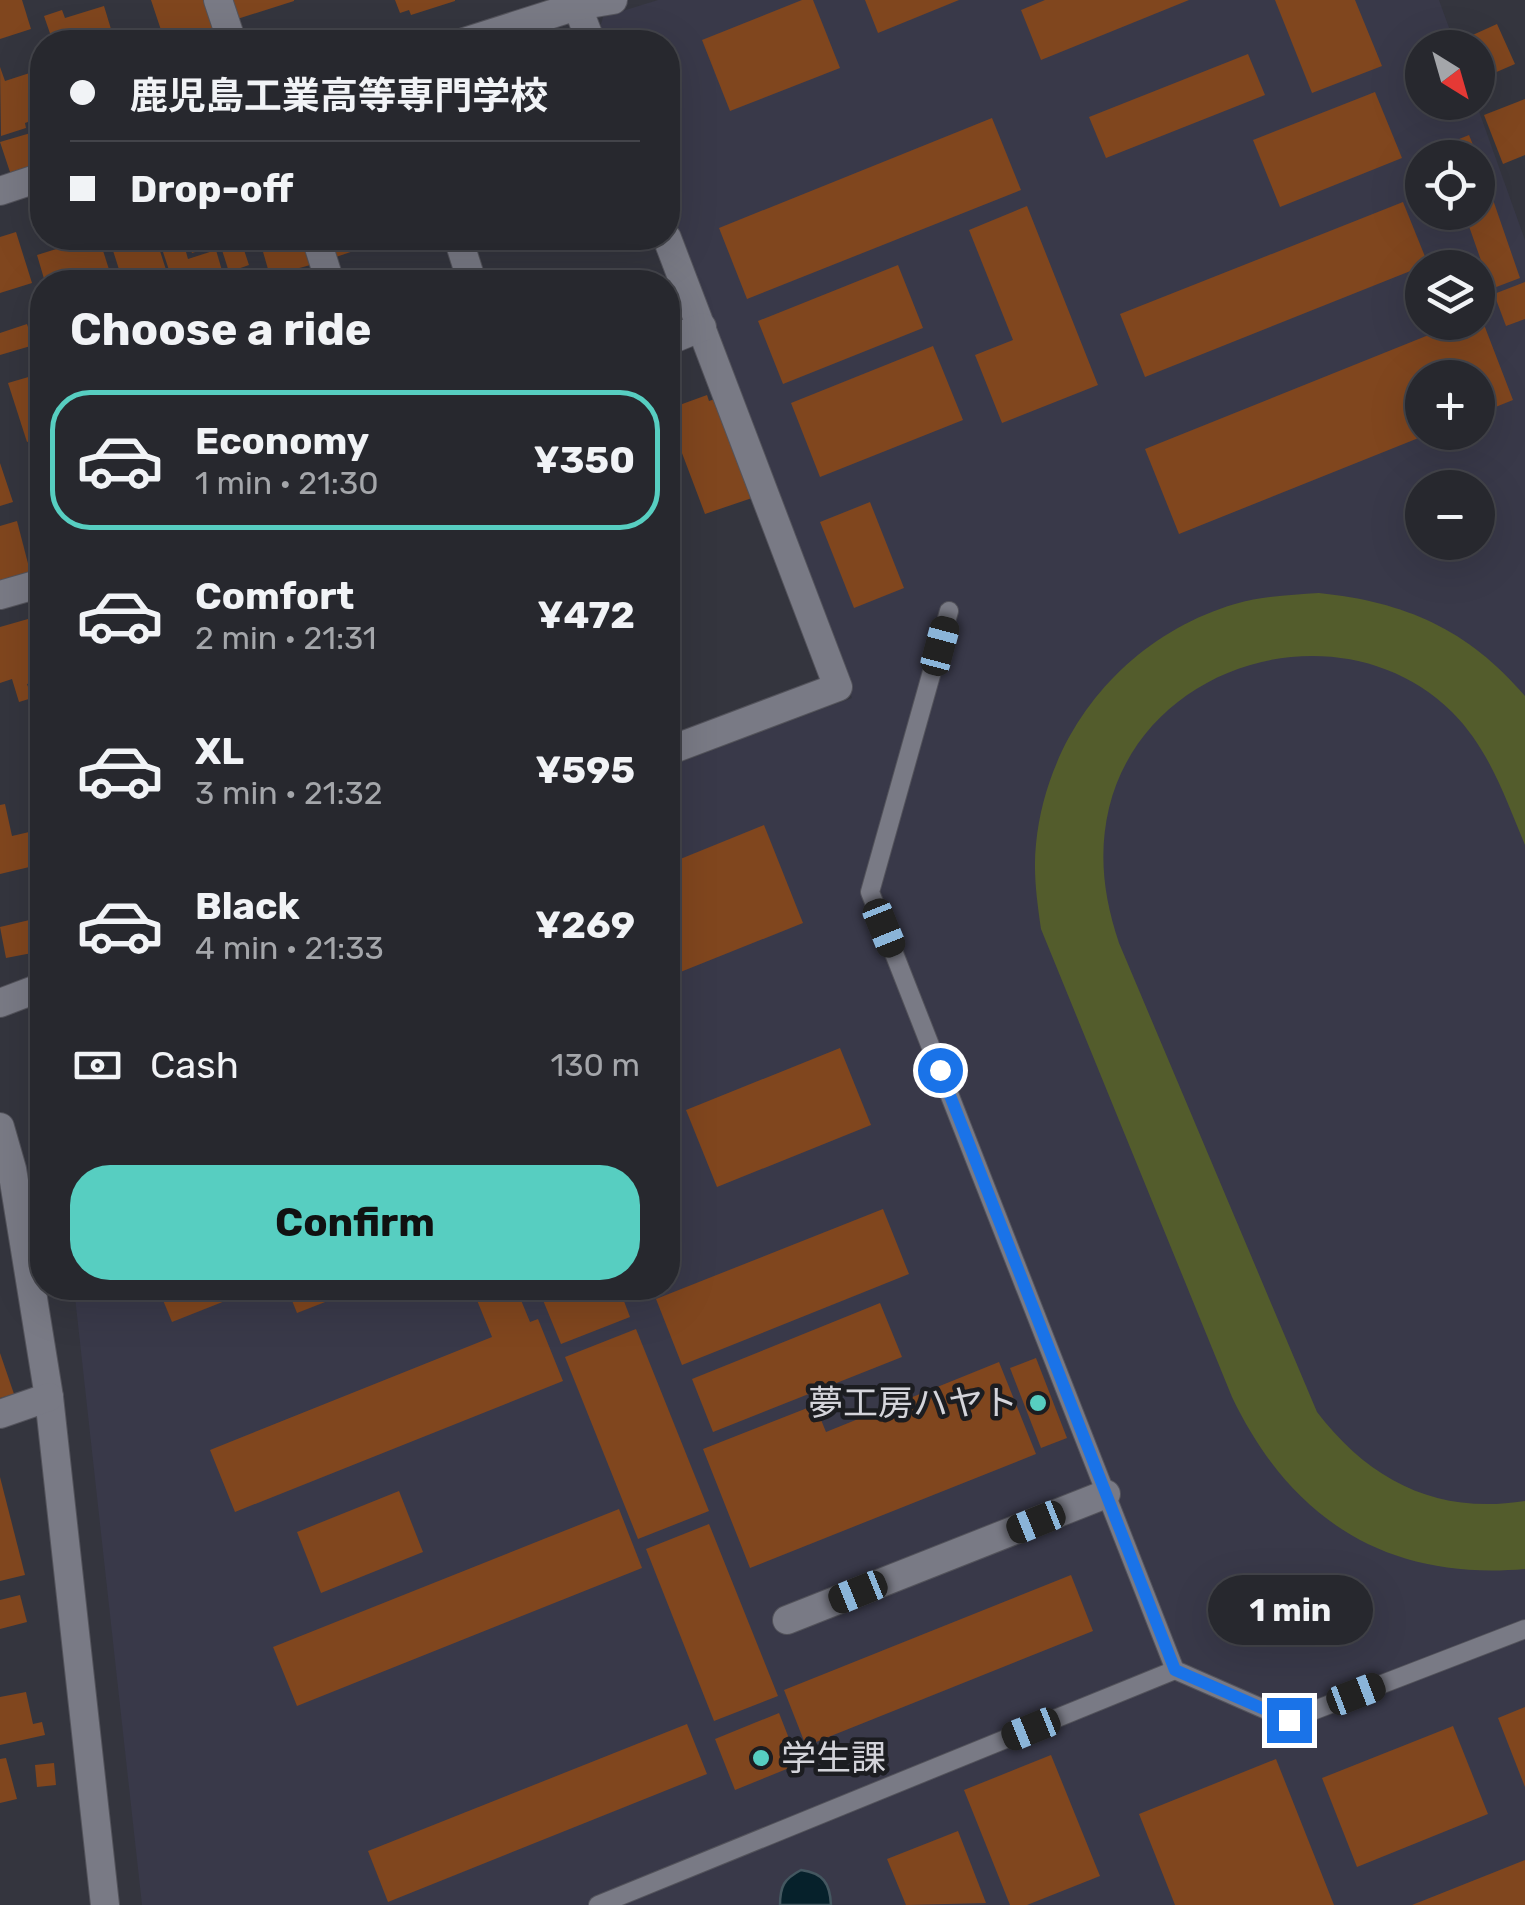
<!DOCTYPE html>
<html lang="en">
<head>
<meta charset="utf-8">
<style>
  :root { --surface:#27282e; --page:#33343a; --text:#f1f3f6; --muted:#a4a6aa; --line:#43444a; --accent:#57cec1 }
  body { margin:0; font-family:Rubik,"Noto Sans JP",sans-serif; background:var(--page); color:var(--text); height:100vh; display:flex; flex-direction:column; font-size:38px; white-space:nowrap }
  * { box-sizing:border-box; margin:0 }
  p { font-size:32px; color:var(--muted) }
  .icon { flex:none; width:55px; height:55px; fill:none; stroke:currentColor; stroke-width:2; stroke-linecap:round; stroke-linejoin:round }
  .map { position:relative; flex:1; overflow:hidden }
  .side { position:absolute; left:30px; top:270px; width:650px; height:1030px; display:flex; flex-direction:column; background:var(--surface); border-radius:40px; box-shadow:0 10px 40px #0002,0 0 0 2px var(--line) }
  .side>* { flex:none }
  .top-card { position:absolute; left:30px; top:30px; width:650px; height:220px; border-radius:40px; box-shadow:0 10px 40px #0002,0 0 0 2px var(--line); display:grid; align-content:center; height:220px; padding:0 40px; background:var(--surface) }
  .needle { width:65px; rotate:143deg }
  .tools { position:absolute; left:1405px; top:30px; display:grid; gap:20px }
  .tools a { display:grid; place-items:center; width:90px; height:90px; border-radius:50%; background:var(--surface); box-shadow:0 10px 40px #0002,0 0 0 2px var(--line); font-size:50px }
  .end { position:absolute; width:45px; height:45px; margin:-22px; border:12px solid #1a73e8; background:#fff; box-shadow:0 0 0 5px #fff }
  .from { border-radius:50% }
  .bubble { position:absolute; height:70px; border-radius:35px; background:var(--surface); box-shadow:0 10px 40px #0002,0 0 0 2px var(--line); font-size:32px; font-weight:700; line-height:70px; text-align:center }
  .car { position:absolute; width:30px; height:60px; margin:-30px -15px; border-radius:12px; box-shadow:0 0 8px 2px #0007; background:linear-gradient(#222 24%,#8ab4d8 0 40%,#222 0 76%,#8ab4d8 0 86%,#222 0) }
  .top-card b { display:flex; align-items:center; gap:35px; height:95px; font-size:38px }
  .top-card b+b { border-top:2px solid var(--line) }
  .top-card i { width:25px; height:25px; background:var(--text) }
  ul { padding:0; list-style:none }
  li { display:flex; align-items:center; gap:30px; height:140px; margin:0 20px 15px; padding:0 20px; border:5px solid transparent; border-radius:40px }
  li div { flex:1 }
  li b { display:block; font-size:38px }
  li em { font-style:normal; font-weight:700 }
  li.current { border-color:var(--accent) }
  li>.icon { width:90px; height:90px; stroke-width:1.5 }
  h2 { padding:0 40px; font-size:45px; line-height:120px }
  .pay { display:flex; align-items:center; gap:25px; height:110px; padding:0 40px; font-size:38px }
  .pay p { margin-inline-start:auto }
  .cta { display:flex; gap:20px; margin-top:auto; padding:20px 40px }
  .cta a { flex:1; height:115px; border-radius:40px; background:var(--accent); color:#111; font-size:40px; font-weight:700; line-height:115px; text-align:center }
  .map>svg:first-child { display:block }
</style>
</head>
<body>
<div class="map">
<svg width="1525" height="1905" viewBox="0 0 1525 1905">
  <rect width="100%" height="100%" fill="#34353e"/>
  <path fill="#393949" fill-rule="evenodd" d="M 658,0 L 1439,0 L 1456,47 L 1422,48 L 1422,102 L 1476,103 L 1525,240 L 1525,1905 L 142,1905 L 74,1288 L 668,1288 L 668,767 L 852,698 L 668,217 L 668,42 L 601,42 L 598,35 L 603,17 ZM 1422,158 L 1478,158 L 1478,212 L 1422,212 ZM 1422,268 L 1478,268 L 1478,322 L 1422,322 ZM 1422,378 L 1478,378 L 1478,432 L 1422,432 ZM 1422,488 L 1478,488 L 1478,542 L 1422,542 Z"/>
  <path fill="#535c2c" d="M 1319,593 C 1405,602 1468,629 1525,696 L 1525,845 C 1505,797 1489,749 1452,712 C 1344,605 1145,659 1109,808 C 1098,855 1104,898 1119,943 L 1317,1412 C 1370,1481 1437,1515 1525,1501 L 1525,1569 C 1387,1581 1291,1520 1232,1397 L 1041,929 C 1037,901 1033,873 1036,844 C 1047,732 1126,636 1235,604 C 1262,596 1290,595 1319,593 Z"/>
  <path fill="#06212b" stroke="#445760" stroke-width="2.5" d="M 801,1870 C 823,1873 830,1883 831,1905 L 780,1905 C 780,1886 784,1879 801,1870 Z"/>
  <g fill="#80461e">
    <path d="M 0,0 L 22,0 L 31,29 L 0,39 Z"/>
    <path d="M 151,0 L 211,0 L 222,37 L 204,42 L 165,42 Z"/>
    <path d="M 227,0 L 294,0 L 294,1 L 234,20 Z"/>
    <path d="M 395,0 L 455,0 L 455,1 L 411,15 L 409,10 L 400,13 Z"/>
    <path d="M 802,0 L 813,0 L 840,68 L 730,111 L 702,40 Z"/>
    <path d="M 865,0 L 959,0 L 878,33 Z"/>
    <path d="M 1045,0 L 1189,0 L 1041,60 L 1021,10 Z"/>
    <path d="M 1275,0 L 1355,0 L 1382,66 L 1312,93 Z"/>
    <path d="M 104,6 L 114,39 L 104,42 L 53,42 L 44,16 L 62,10 L 65,18 Z"/>
    <path d="M 1497,24 L 1515,64 L 1478,80 L 1478,48 L 1457,48 L 1455,43 Z"/>
    <path d="M 1248,54 L 1265,95 L 1106,158 L 1089,117 Z"/>
    <path d="M 0,67 L 5,81 L 42,69 L 42,117 L 25,123 L 26,128 L 1,136 Z"/>
    <path d="M 1375,92 L 1402,158 L 1280,207 L 1253,140 Z"/>
    <path d="M 1525,99 L 1525,155 L 1503,164 L 1484,115 Z"/>
    <path d="M 992,118 L 1021,190 L 747,299 L 719,228 Z"/>
    <path d="M 34,132 L 42,164 L 11,175 L 0,142 Z"/>
    <path d="M 1469,135 L 1484,172 L 1478,175 L 1478,158 L 1446,158 L 1442,146 Z"/>
    <path d="M 1491,194 L 1520,278 L 1491,289 L 1464,212 L 1478,212 L 1478,198 Z"/>
    <path d="M 1403,202 L 1428,264 L 1145,377 L 1120,314 Z"/>
    <path d="M 1027,206 L 1098,385 L 1002,423 L 975,355 L 1013,340 L 969,230 Z"/>
    <path d="M 16,232 L 32,283 L 0,293 L 0,237 Z"/>
    <path d="M 77,238 L 99,238 L 113,282 L 45,282 L 37,255 L 66,246 L 64,242 Z"/>
    <path d="M 109,238 L 164,238 L 168,248 L 160,251 L 170,282 L 123,282 Z"/>
    <path d="M 173,238 L 239,238 L 192,253 L 187,239 L 175,242 Z"/>
    <path d="M 259,238 L 306,238 L 314,264 L 270,276 Z"/>
    <path d="M 329,238 L 372,238 L 374,244 L 336,257 Z"/>
    <path d="M 568,238 L 611,238 L 572,250 Z"/>
    <path d="M 242,244 L 249,265 L 229,272 L 222,250 Z"/>
    <path d="M 184,245 L 188,259 L 216,250 L 223,274 L 197,282 L 173,282 L 163,252 Z"/>
    <path d="M 898,265 L 923,328 L 783,384 L 758,321 Z"/>
    <path d="M 1525,282 L 1525,319 L 1506,326 L 1494,294 Z"/>
    <path d="M 1478,309 L 1513,400 L 1478,414 L 1478,378 L 1422,378 L 1422,432 L 1431,433 L 1179,534 L 1145,449 L 1461,322 L 1478,322 Z"/>
    <path d="M 27,324 L 34,345 L 0,355 L 0,333 Z"/>
    <path d="M 933,346 L 963,420 L 820,477 L 791,403 Z"/>
    <path d="M 42,373 L 42,437 L 27,442 L 8,383 Z"/>
    <path d="M 707,395 L 709,401 L 715,399 L 752,498 L 705,514 L 668,416 L 676,413 L 674,407 Z"/>
    <path d="M 0,463 L 13,502 L 0,506 Z"/>
    <path d="M 870,502 L 904,588 L 854,608 L 820,522 Z"/>
    <path d="M 17,521 L 31,575 L 0,583 L 0,526 Z"/>
    <path d="M 42,615 L 42,680 L 27,684 L 32,698 L 19,702 L 12,679 L 0,683 L 0,627 Z"/>
    <path d="M 5,804 L 12,836 L 42,829 L 42,864 L 0,874 L 0,805 Z"/>
    <path d="M 764,825 L 803,923 L 668,977 L 668,864 Z"/>
    <path d="M 42,917 L 42,956 L 33,958 L 32,953 L 6,958 L 0,927 Z"/>
    <path d="M 840,1048 L 871,1125 L 717,1187 L 686,1110 Z"/>
    <path d="M 883,1209 L 909,1274 L 682,1365 L 656,1299 Z"/>
    <path d="M 158,1288 L 258,1288 L 172,1322 Z"/>
    <path d="M 287,1288 L 361,1288 L 297,1313 Z"/>
    <path d="M 472,1288 L 516,1288 L 530,1322 L 538,1319 L 563,1381 L 235,1512 L 210,1450 L 492,1337 Z"/>
    <path d="M 538,1288 L 619,1288 L 630,1317 L 561,1344 Z"/>
    <path d="M 880,1303 L 902,1357 L 713,1432 L 692,1379 Z"/>
    <path d="M 636,1329 L 709,1511 L 638,1539 L 565,1357 Z"/>
    <path d="M 0,1353 L 14,1394 L 0,1398 Z"/>
    <path d="M 1036,1358 L 1067,1438 L 1041,1448 L 1010,1368 Z"/>
    <path d="M 999,1362 L 1036,1454 L 750,1568 L 703,1449 L 815,1405 L 826,1432 Z"/>
    <path d="M 0,1477 L 25,1575 L 0,1581 Z"/>
    <path d="M 399,1491 L 423,1552 L 321,1593 L 297,1532 Z"/>
    <path d="M 619,1509 L 642,1568 L 297,1706 L 273,1647 Z"/>
    <path d="M 709,1524 L 778,1696 L 714,1721 L 646,1549 Z"/>
    <path d="M 1071,1575 L 1093,1631 L 806,1746 L 784,1690 Z"/>
    <path d="M 20,1595 L 27,1622 L 0,1629 L 0,1600 Z"/>
    <path d="M 26,1692 L 33,1724 L 42,1722 L 45,1735 L 0,1745 L 0,1697 Z"/>
    <path d="M 1525,1707 L 1525,1787 L 1498,1718 Z"/>
    <path d="M 779,1713 L 799,1764 L 735,1790 L 715,1739 Z"/>
    <path d="M 687,1724 L 707,1774 L 388,1902 L 368,1851 Z"/>
    <path d="M 1453,1726 L 1488,1814 L 1357,1867 L 1322,1778 Z"/>
    <path d="M 1051,1755 L 1100,1876 L 1027,1905 L 1010,1905 L 964,1790 Z"/>
    <path d="M 6,1758 L 17,1799 L 0,1803 L 0,1759 Z"/>
    <path d="M 1276,1759 L 1334,1905 L 1175,1905 L 1139,1814 Z"/>
    <path d="M 54,1763 L 56,1785 L 37,1787 L 35,1765 Z"/>
    <path d="M 958,1831 L 986,1903 L 906,1905 L 887,1859 Z"/>
    <path d="M 1525,1860 L 1525,1905 L 1412,1905 Z"/>
  </g>
  <g fill="none" stroke-linecap="round" stroke-linejoin="round">
    <defs>
      <g id="service">
        <path d="M 949,611 L 870,892 L 1175,1670 L 1289,1720 L 1525,1629"/>
        <path d="M 598,1905 L 1175,1670"/>
      </g>
      <g id="minor">
        <path d="M 218,0 L 232,42"/>
        <path d="M 575,0 L 591,42"/>
        <path d="M 464,42 L 577,6 L 613,0"/>
        <path d="M 0,191 L 42,177"/>
        <path d="M 316,238 L 330,282"/>
        <path d="M 458,238 L 472,282"/>
        <path d="M 667,238 L 838,687 L 668,751"/>
        <path d="M 668,341 L 702,327"/>
        <path d="M 0,595 L 42,583"/>
        <path d="M 0,1003 L 42,987"/>
        <path d="M 0,1127 L 12,1169 L 49,1397 L 105,1905"/>
        <path d="M 0,1414 L 49,1397"/>
        <path d="M 787,1620 L 1106,1494"/>
      </g>
    </defs>
    <use href="#service" stroke="#53535b" stroke-width="20"/>
    <use href="#minor" stroke="#53535b" stroke-width="30"/>
    <use href="#service" stroke="#797a85" stroke-width="18"/>
    <use href="#minor" stroke="#797a85" stroke-width="28"/>
  </g>
  <g fill="none" stroke-linecap="round" stroke-linejoin="round">
    <path stroke="#1a73e8" stroke-width="12" d="M 940,1070 L 1175,1670 L 1289,1720"/>
  </g>
  <g fill="#57cec1" stroke="#1c1d21" stroke-width="4">
    <circle cx="1038" cy="1403" r="10"/>
    <circle cx="761" cy="1758" r="10"/>
  </g>
  <g text-anchor="middle" stroke-width="9" stroke-linejoin="round" paint-order="stroke">
    <g font-size="35" fill="#d4d4da" stroke="#1c1d21" text-anchor="end">
      <text x="1018" y="1415">夢工房ハヤト</text>
      <text x="781" y="1770" text-anchor="start">学生課</text>
    </g>
  </g>
</svg>
<div class="tools">
<a><svg class="needle" viewBox="-14 -14 28 28"><path d="M0-13l5 13h-10z" fill="#e53935"/><path d="M0 13l5-13h-10z" fill="#a4a6aa"/></svg></a>
<a><svg class="icon" aria-label="locate" viewBox="0 0 24 24"><circle cx="12" cy="12" r="6"/><path d="M12 2v4M12 18v4M2 12h4M18 12h4"/></svg></a>
<a><svg class="icon" aria-label="layers" viewBox="0 0 24 24"><path d="M12 4l9 5-9 5-9-5zM3 14l9 5 9-5"/></svg></a>
<a>+</a>
<a>−</a>
</div>
<i class="end from" style="left:940px;top:1070px"></i>
<i class="end" style="left:1289px;top:1720px"></i>
<div class="bubble" style="left:1208px;top:1575px;width:165px">1 min</div>
<i class="car" style="left:940px;top:646px;rotate:15deg"></i>
<i class="car" style="left:884px;top:928px;rotate:158deg"></i>
<i class="car" style="left:1036px;top:1522px;rotate:248deg"></i>
<i class="car" style="left:858px;top:1592px;rotate:248deg"></i>
<i class="car" style="left:1356px;top:1694px;rotate:69deg"></i>
<i class="car" style="left:1031px;top:1729px;rotate:248deg"></i>
<div class="top-card">
<b><i class="from"></i>鹿児島工業高等専門学校</b>
<b><i></i>Drop-off</b>
</div>
<section class="side">
<h2>Choose a ride</h2>
<ul>
<li class="current"><svg class="icon" aria-label="car" viewBox="0 0 24 24"><path d="M5 17H2v-5l4-1 3-4h7l3 4 3 1v5h-3M9 17h6M6 11h13"/><circle cx="7" cy="17" r="2"/><circle cx="17" cy="17" r="2"/></svg><div><b>Economy</b><p>1 min · 21:30</p></div><em>¥350</em></li>
<li><svg class="icon" aria-label="car" viewBox="0 0 24 24"><path d="M5 17H2v-5l4-1 3-4h7l3 4 3 1v5h-3M9 17h6M6 11h13"/><circle cx="7" cy="17" r="2"/><circle cx="17" cy="17" r="2"/></svg><div><b>Comfort</b><p>2 min · 21:31</p></div><em>¥472</em></li>
<li><svg class="icon" aria-label="car" viewBox="0 0 24 24"><path d="M5 17H2v-5l4-1 3-4h7l3 4 3 1v5h-3M9 17h6M6 11h13"/><circle cx="7" cy="17" r="2"/><circle cx="17" cy="17" r="2"/></svg><div><b>XL</b><p>3 min · 21:32</p></div><em>¥595</em></li>
<li><svg class="icon" aria-label="car" viewBox="0 0 24 24"><path d="M5 17H2v-5l4-1 3-4h7l3 4 3 1v5h-3M9 17h6M6 11h13"/><circle cx="7" cy="17" r="2"/><circle cx="17" cy="17" r="2"/></svg><div><b>Black</b><p>4 min · 21:33</p></div><em>¥269</em></li>
</ul>
<div class="pay"><svg class="icon" aria-label="cash" viewBox="0 0 24 24"><path d="M3 7h18v10H3z"/><circle cx="12" cy="12" r="2"/></svg>Cash<p>130 m</p></div>
<div class="cta"><a>Confirm</a></div>
</section>
</div>
</body>
</html>
